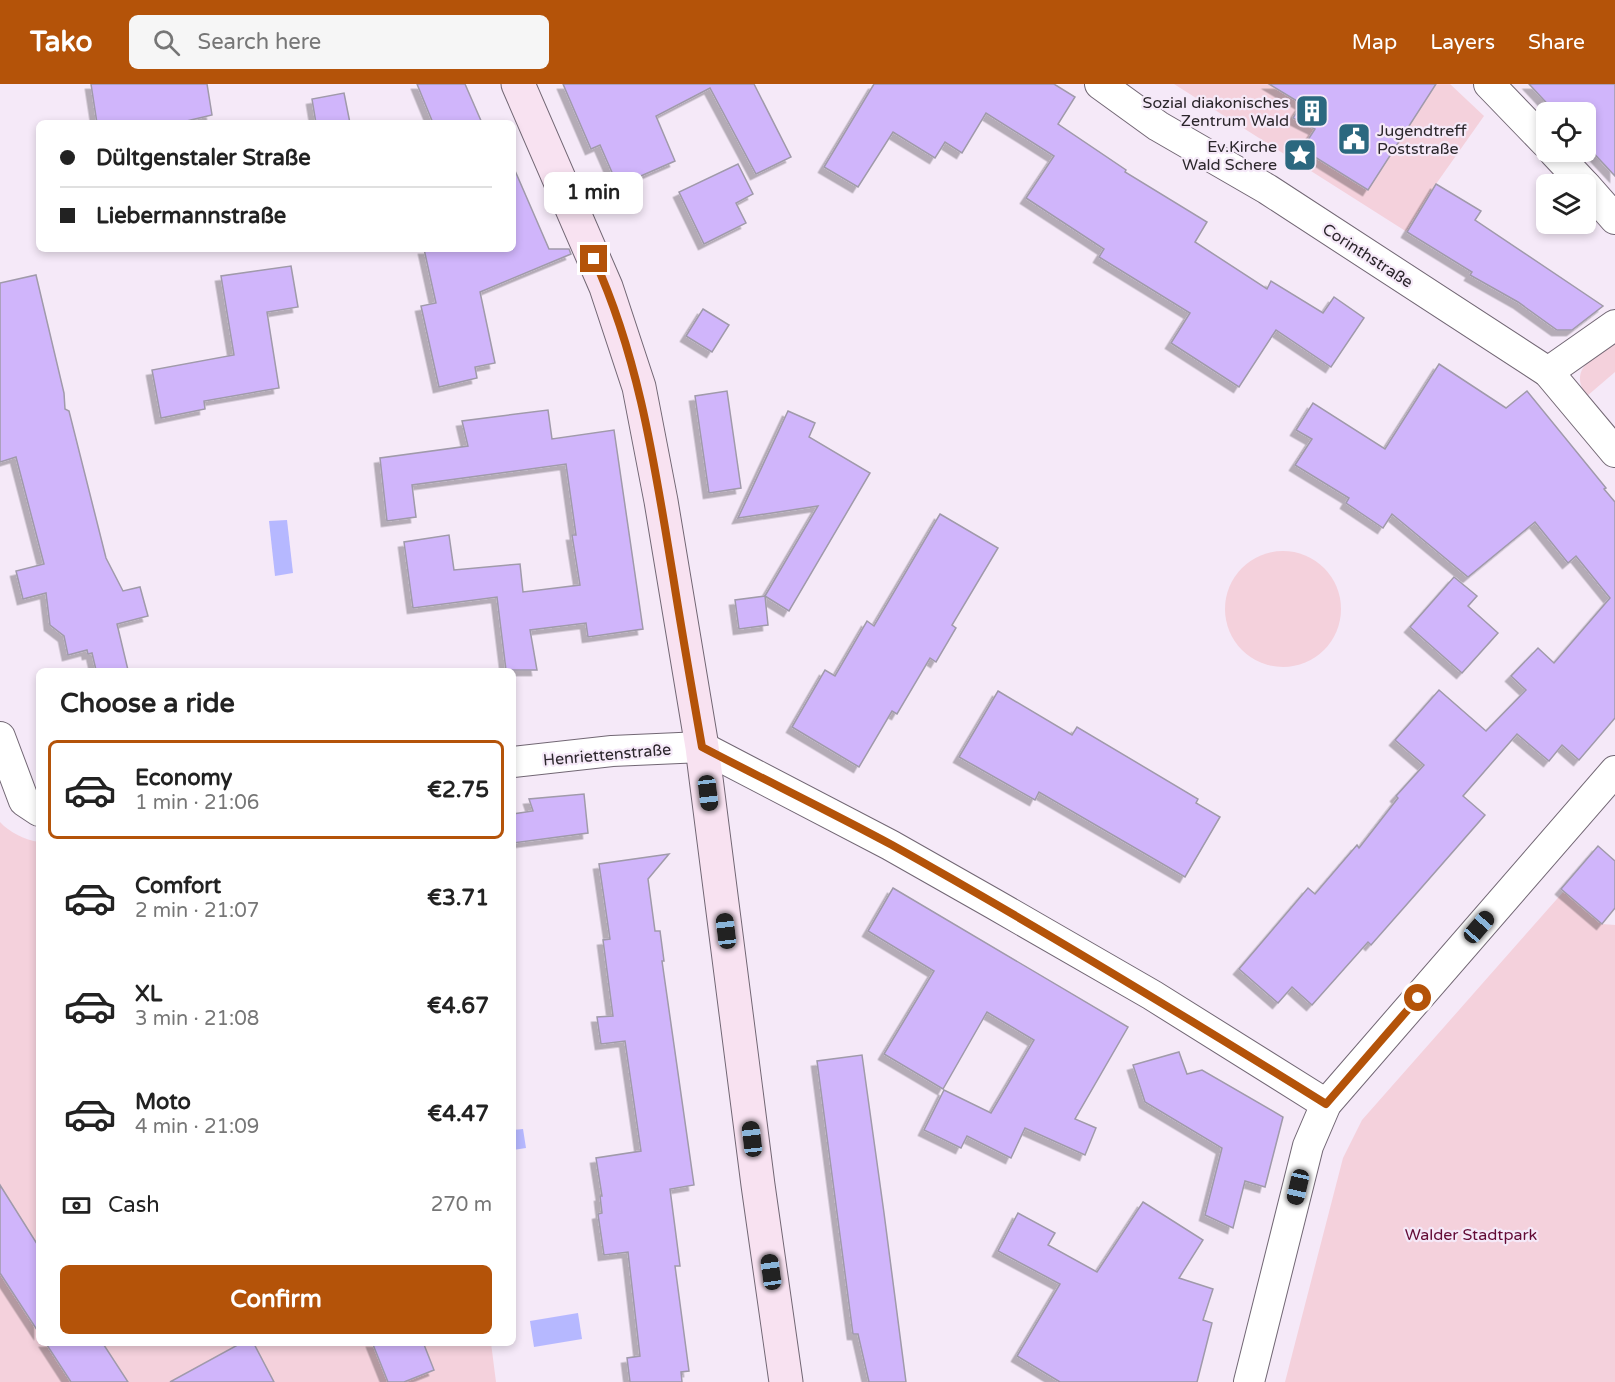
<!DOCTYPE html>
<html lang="en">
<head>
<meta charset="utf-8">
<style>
  :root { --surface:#fff; --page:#f6f6f6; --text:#222; --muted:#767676; --line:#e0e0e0; --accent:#b45309 }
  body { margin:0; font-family:"Varela Round",sans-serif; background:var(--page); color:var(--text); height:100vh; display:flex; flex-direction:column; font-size:22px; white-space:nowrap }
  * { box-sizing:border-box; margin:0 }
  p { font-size:20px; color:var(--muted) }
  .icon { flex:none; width:33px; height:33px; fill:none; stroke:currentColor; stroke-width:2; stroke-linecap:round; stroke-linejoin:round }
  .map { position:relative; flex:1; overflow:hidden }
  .panel { position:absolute; left:36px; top:584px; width:480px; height:678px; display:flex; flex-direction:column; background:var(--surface); border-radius:9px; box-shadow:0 3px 9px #0003 }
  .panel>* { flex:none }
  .guide { position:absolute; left:36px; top:36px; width:480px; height:132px; border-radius:9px; box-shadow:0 3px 9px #0003; display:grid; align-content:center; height:132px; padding:0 24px; background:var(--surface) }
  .buttons { position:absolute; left:1536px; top:18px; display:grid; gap:12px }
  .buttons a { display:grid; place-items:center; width:60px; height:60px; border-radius:9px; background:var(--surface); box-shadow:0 3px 9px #0003; font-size:30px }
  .end { position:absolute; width:27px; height:27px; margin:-14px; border:8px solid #b45309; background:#fff; box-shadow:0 0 0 3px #fff }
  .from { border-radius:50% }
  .bubble { position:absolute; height:42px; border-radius:9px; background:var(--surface); box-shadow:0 3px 9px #0003; font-size:20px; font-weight:800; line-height:42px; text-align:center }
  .car { position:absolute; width:18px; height:36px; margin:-18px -9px; border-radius:8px; box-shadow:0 0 4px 2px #0007; background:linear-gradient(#222 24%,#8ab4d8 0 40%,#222 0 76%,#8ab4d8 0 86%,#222 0) }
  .guide b { display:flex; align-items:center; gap:21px; height:57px; font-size:22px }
  .guide b+b { border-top:2px solid var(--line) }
  .guide i { width:15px; height:15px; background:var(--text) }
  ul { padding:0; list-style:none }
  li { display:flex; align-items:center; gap:18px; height:99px; margin:0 12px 9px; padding:0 12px; border:3px solid transparent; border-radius:9px }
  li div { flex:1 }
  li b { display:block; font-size:22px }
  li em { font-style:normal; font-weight:800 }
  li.selected { border-color:var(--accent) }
  li>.icon { width:54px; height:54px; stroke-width:1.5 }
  h2 { padding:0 24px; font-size:27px; line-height:72px }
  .pay { display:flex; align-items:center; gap:15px; height:66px; padding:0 24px; font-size:22px }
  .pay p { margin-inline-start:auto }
  .button { display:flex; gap:12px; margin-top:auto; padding:12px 24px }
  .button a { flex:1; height:69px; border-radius:9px; background:var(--accent); color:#fff; font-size:24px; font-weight:800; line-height:69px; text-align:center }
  header { display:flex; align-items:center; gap:36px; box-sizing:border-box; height:84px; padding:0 30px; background:var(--accent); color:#fff }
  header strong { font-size:28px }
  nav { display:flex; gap:33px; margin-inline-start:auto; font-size:21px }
  .search { width:420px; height:54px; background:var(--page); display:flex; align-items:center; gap:15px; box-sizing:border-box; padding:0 21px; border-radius:9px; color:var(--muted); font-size:22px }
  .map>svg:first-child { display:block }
</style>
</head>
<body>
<header>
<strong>Tako</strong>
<div class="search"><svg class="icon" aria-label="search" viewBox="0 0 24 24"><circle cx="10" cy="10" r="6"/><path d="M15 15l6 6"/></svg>Search here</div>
<nav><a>Map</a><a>Layers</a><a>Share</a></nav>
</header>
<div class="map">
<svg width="1615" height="1298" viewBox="0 0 1615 1298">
  <defs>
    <filter id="shadow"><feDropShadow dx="-5.5" dy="5.5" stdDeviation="0" flood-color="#0004"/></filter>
  </defs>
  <rect width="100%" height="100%" fill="#f5e9f8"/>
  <g fill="#f4d1dc">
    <path d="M 1174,0 L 1450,0 L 1484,32 L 1436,100 L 1407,148 Z"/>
    <path d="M 1615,258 L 1615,288 L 1587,312 C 1567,284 1595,273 1615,258 Z"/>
    <circle cx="1283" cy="525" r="58"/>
    <path d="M 0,738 C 9,748 25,756 39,758 L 39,1258 L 491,1259 L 496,1298 L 0,1298 Z"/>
    <path d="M 1564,807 L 1602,840 L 1615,841 L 1615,1298 L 1285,1298 L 1343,1074 L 1362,1036 Z"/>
  </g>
  <g fill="#b6b8ff">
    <path d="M 287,436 L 293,489 L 275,492 L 269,437 Z"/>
    <path d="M 523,1045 L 526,1064 L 513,1066 L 513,1046 Z"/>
    <path d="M 578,1229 L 582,1255 L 534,1263 L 530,1237 Z"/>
  </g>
  <g fill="#d0b5fb" stroke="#a09aaa" stroke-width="1.5" filter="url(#shadow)">
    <path d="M 91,0 L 207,0 L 212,31 L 178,39 L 97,39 Z"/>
    <path d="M 417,0 L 465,0 L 482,39 L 433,39 Z"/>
    <path d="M 563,0 L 754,0 L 791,73 L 756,90 L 710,4 L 656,32 L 675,77 L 618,102 L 600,61 L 591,65 Z"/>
    <path d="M 874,0 L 1054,0 L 1075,13 L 1058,40 L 1126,86 L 1125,88 L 1207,138 L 1195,158 L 1267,205 L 1271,197 L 1323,229 L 1334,213 L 1364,234 L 1331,283 L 1276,246 L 1239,303 L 1171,259 L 1190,229 L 1099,173 L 1104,165 L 1026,114 L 1054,72 L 986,29 L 962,69 L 945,58 L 935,74 L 893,48 L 858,103 L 824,83 Z"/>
    <path d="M 1269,0 L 1436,0 L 1368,106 L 1302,65 L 1315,45 L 1293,34 L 1302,20 Z"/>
    <path d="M 1529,0 L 1615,0 L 1615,92 L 1586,61 L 1586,28 L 1555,28 Z"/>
    <path d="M 344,9 L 350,39 L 316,39 L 312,15 Z"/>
    <path d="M 738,80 L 753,110 L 736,119 L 746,139 L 704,160 L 679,108 Z"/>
    <path d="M 513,82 L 549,165 L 569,165 L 571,170 L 480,208 L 495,279 L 475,283 L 477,294 L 439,303 L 421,222 L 436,219 L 424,165 L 513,165 Z"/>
    <path d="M 1436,100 L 1481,127 L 1475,136 L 1603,222 L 1572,246 L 1557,246 L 1518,218 L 1470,191 L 1472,188 L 1407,148 Z"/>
    <path d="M 291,182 L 298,223 L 267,228 L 279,304 L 204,317 L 205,325 L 161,334 L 152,286 L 234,271 L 221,192 Z"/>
    <path d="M 36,191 L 64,309 L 65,325 L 69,327 L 106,474 L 123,507 L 140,503 L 148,532 L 117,540 L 128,586 L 96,586 L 92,569 L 88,570 L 87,566 L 68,571 L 64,552 L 50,541 L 46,509 L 23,515 L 16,487 L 44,480 L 16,373 L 0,378 L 0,199 Z"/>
    <path d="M 703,225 L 729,241 L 712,268 L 686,252 Z"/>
    <path d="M 1439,280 L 1506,324 L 1527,307 L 1606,404 L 1604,405 L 1615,418 L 1615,634 L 1579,676 L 1562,661 L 1549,677 L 1517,650 L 1463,712 L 1485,731 L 1408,819 L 1371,861 L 1368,858 L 1312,921 L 1292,903 L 1278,919 L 1239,885 L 1308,804 L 1315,810 L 1357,761 L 1359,764 L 1398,714 L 1396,712 L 1424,681 L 1395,656 L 1439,606 L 1486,647 L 1526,606 L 1511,592 L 1538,564 L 1554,579 L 1610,514 L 1576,472 L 1568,479 L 1535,438 L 1468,493 L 1392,430 L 1383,444 L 1346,419 L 1349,414 L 1295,381 L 1312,355 L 1296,346 L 1313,319 L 1385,365 Z"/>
    <path d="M 727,307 L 741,404 L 709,409 L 695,312 Z"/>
    <path d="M 548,326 L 552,355 L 614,346 L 643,545 L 588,553 L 586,539 L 530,546 L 537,586 L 506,586 L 497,513 L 413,524 L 404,458 L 449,451 L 454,486 L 520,480 L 523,508 L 580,501 L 572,451 L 576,451 L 566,380 L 412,401 L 416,433 L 387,437 L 380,374 L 468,362 L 462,337 Z"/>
    <path d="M 788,327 L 815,339 L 809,353 L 870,389 L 789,527 L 765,512 L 768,541 L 739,545 L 735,516 L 765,512 L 818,422 L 738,434 Z"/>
    <path d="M 940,430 L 998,464 L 952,541 L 956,544 L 936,578 L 930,574 L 897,630 L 892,627 L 859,683 L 792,643 L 825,586 L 835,592 L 867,537 L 874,542 Z"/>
    <path d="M 1454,493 L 1477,512 L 1468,522 L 1498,549 L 1462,589 L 1410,543 Z"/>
    <path d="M 998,607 L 1072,651 L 1077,643 L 1198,715 L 1196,719 L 1220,733 L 1185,793 L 1039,708 L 1035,716 L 959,673 Z"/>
    <path d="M 584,710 L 588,749 L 513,759 L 513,730 L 533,727 L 529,715 Z"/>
    <path d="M 1598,762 L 1615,777 L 1615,824 L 1602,840 L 1561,805 Z"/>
    <path d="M 669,770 L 648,795 L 655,847 L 660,847 L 664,877 L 662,877 L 694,1101 L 670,1105 L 680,1182 L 675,1182 L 689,1287 L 681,1288 L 682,1298 L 630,1298 L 627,1274 L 640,1272 L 628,1168 L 604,1171 L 598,1130 L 602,1129 L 600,1112 L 602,1112 L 596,1074 L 641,1067 L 625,957 L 601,960 L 597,933 L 613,932 L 603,856 L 610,855 L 599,780 Z"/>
    <path d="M 893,804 L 1128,943 L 1075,1035 L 1096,1044 L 1085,1071 L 1025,1044 L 1011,1074 L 967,1052 L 961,1064 L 924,1046 L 944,1006 L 991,1029 L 1034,956 L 987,928 L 943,1005 L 884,970 L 934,887 L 868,847 Z"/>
    <path d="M 1179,968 L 1187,990 L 1202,986 L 1283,1033 L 1265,1103 L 1245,1097 L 1233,1144 L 1205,1131 L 1222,1064 L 1145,1018 L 1133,981 Z"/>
    <path d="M 862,971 L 884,1129 L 906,1298 L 869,1298 L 858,1250 L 853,1250 L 817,977 Z"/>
    <path d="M 0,1101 L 39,1163 L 39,1249 L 0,1189 Z"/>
    <path d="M 1143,1118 L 1203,1156 L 1179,1194 L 1213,1205 L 1203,1236 L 1212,1239 L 1197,1298 L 1060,1298 L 1017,1272 L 1060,1200 L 998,1167 L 1018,1129 L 1055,1149 L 1048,1161 L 1097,1188 Z"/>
    <path d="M 45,1258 L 102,1258 L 128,1298 L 71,1298 Z"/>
    <path d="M 243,1258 L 253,1258 L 274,1298 L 170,1298 Z"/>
    <path d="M 372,1258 L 423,1258 L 434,1286 L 404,1298 L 388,1298 Z"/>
  </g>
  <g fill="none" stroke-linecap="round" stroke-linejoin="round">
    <defs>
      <g id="minor">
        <path d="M 1100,0 L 1158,42 L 1267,105 L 1548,288 L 1615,368"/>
        <path d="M 1489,0 L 1546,59"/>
        <path d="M 1554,68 L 1584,100"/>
        <path d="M 1586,102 L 1615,135"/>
        <path d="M 1548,288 L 1615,241"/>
        <path d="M 0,653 L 24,717 L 39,727"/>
        <path d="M 513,678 L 612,667 L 702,663 L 890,761 L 994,820 L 1152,911 L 1326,1020"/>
        <path d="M 1249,1298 L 1308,1062 L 1326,1020 L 1615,687"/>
      </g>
      <path id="secondary" d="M 518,0 L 606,203 L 639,303 L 661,417 L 702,663 L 758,1101 L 786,1298"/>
    </defs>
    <use href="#minor" stroke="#726774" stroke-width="32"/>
    <use href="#secondary" stroke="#726774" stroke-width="35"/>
    <use href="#minor" stroke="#fff" stroke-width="30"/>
    <use href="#secondary" stroke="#f8e2f1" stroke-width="33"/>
  </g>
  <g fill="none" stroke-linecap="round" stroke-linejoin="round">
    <path stroke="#b45309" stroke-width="8" d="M 594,175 C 640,276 655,384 673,492 C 682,549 692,606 702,663 C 765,696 829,727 892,761 C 1039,843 1183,931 1326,1020 L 1418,914"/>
  </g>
  <defs>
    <symbol id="building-square" viewBox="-11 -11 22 22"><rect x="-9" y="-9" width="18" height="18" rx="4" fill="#2b687f" stroke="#f5e9f8"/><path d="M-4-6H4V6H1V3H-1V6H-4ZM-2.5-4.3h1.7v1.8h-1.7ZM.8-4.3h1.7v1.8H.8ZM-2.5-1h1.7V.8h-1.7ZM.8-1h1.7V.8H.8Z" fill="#fff"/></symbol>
    <symbol id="civic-square" viewBox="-11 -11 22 22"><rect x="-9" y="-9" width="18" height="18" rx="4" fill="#2b687f" stroke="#f5e9f8"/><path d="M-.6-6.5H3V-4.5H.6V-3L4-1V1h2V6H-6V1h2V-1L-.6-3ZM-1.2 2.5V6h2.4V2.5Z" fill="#fff"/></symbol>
    <symbol id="sight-square" viewBox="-11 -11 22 22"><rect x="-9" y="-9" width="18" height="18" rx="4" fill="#2b687f" stroke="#f5e9f8"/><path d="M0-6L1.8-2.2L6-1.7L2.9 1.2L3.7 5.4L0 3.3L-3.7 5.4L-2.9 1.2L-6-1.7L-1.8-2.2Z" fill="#fff"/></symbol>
  </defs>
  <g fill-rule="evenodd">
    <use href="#building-square" x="1293" y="8" width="38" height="38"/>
    <use href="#civic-square" x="1335" y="36" width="38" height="38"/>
    <use href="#sight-square" x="1281" y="52" width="38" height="38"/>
  </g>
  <g text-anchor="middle" stroke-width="4.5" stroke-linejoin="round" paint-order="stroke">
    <g font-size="16" fill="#2b262b" stroke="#f5e9f8" text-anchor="end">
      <text x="1289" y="24">Sozial diakonisches<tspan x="1289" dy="18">Zentrum Wald</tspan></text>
      <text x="1377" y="52" text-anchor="start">Jugendtreff<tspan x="1377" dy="18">Poststraße</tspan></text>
      <text x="1277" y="68">Ev.Kirche<tspan x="1277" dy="18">Wald Schere</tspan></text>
    </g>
    <g font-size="16" fill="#2b262b" stroke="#f5e9f8">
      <text transform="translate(1368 171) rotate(33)" y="6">Corinthstraße</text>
      <text transform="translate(607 670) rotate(-5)" y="6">Henriettenstraße</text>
    </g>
    <g font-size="16" fill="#620a35" stroke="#f5e9f8">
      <text x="1471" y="1156">Walder Stadtpark</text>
    </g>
  </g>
</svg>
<div class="buttons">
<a><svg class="icon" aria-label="locate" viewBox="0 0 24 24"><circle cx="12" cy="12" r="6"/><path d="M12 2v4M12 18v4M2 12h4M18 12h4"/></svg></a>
<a><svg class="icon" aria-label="layers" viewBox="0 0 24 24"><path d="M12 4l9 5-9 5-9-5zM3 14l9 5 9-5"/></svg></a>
</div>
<i class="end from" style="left:1418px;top:914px"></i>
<i class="end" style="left:594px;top:175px"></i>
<div class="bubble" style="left:544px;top:88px;width:99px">1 min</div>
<i class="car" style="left:708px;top:709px;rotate:173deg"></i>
<i class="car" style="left:1479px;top:843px;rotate:41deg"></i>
<i class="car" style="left:726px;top:847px;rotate:353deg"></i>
<i class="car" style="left:752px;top:1055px;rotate:353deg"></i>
<i class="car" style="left:1298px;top:1103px;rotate:193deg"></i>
<i class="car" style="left:771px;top:1188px;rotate:352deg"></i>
<div class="guide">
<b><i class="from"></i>Dültgenstaler Straße</b>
<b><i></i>Liebermannstraße</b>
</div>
<section class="panel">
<h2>Choose a ride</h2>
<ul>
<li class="selected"><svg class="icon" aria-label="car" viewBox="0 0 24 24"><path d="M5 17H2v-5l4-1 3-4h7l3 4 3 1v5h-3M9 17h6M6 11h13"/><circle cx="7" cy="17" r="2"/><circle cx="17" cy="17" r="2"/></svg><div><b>Economy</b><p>1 min · 21:06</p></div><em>€2.75</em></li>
<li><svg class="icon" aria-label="car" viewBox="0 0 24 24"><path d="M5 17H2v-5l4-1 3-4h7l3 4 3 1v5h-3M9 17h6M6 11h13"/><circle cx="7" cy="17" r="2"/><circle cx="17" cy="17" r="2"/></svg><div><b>Comfort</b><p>2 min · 21:07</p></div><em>€3.71</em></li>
<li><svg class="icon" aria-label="car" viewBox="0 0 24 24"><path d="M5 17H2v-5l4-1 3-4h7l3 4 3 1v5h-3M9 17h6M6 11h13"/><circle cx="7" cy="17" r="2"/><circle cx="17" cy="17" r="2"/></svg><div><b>XL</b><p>3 min · 21:08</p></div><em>€4.67</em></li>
<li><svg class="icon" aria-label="car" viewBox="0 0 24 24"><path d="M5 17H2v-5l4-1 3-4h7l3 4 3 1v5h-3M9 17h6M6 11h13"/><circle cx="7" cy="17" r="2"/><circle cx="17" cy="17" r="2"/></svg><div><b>Moto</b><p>4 min · 21:09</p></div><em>€4.47</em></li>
</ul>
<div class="pay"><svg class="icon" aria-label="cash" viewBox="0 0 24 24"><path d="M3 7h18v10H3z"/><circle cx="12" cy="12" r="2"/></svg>Cash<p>270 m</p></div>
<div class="button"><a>Confirm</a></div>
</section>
</div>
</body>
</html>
